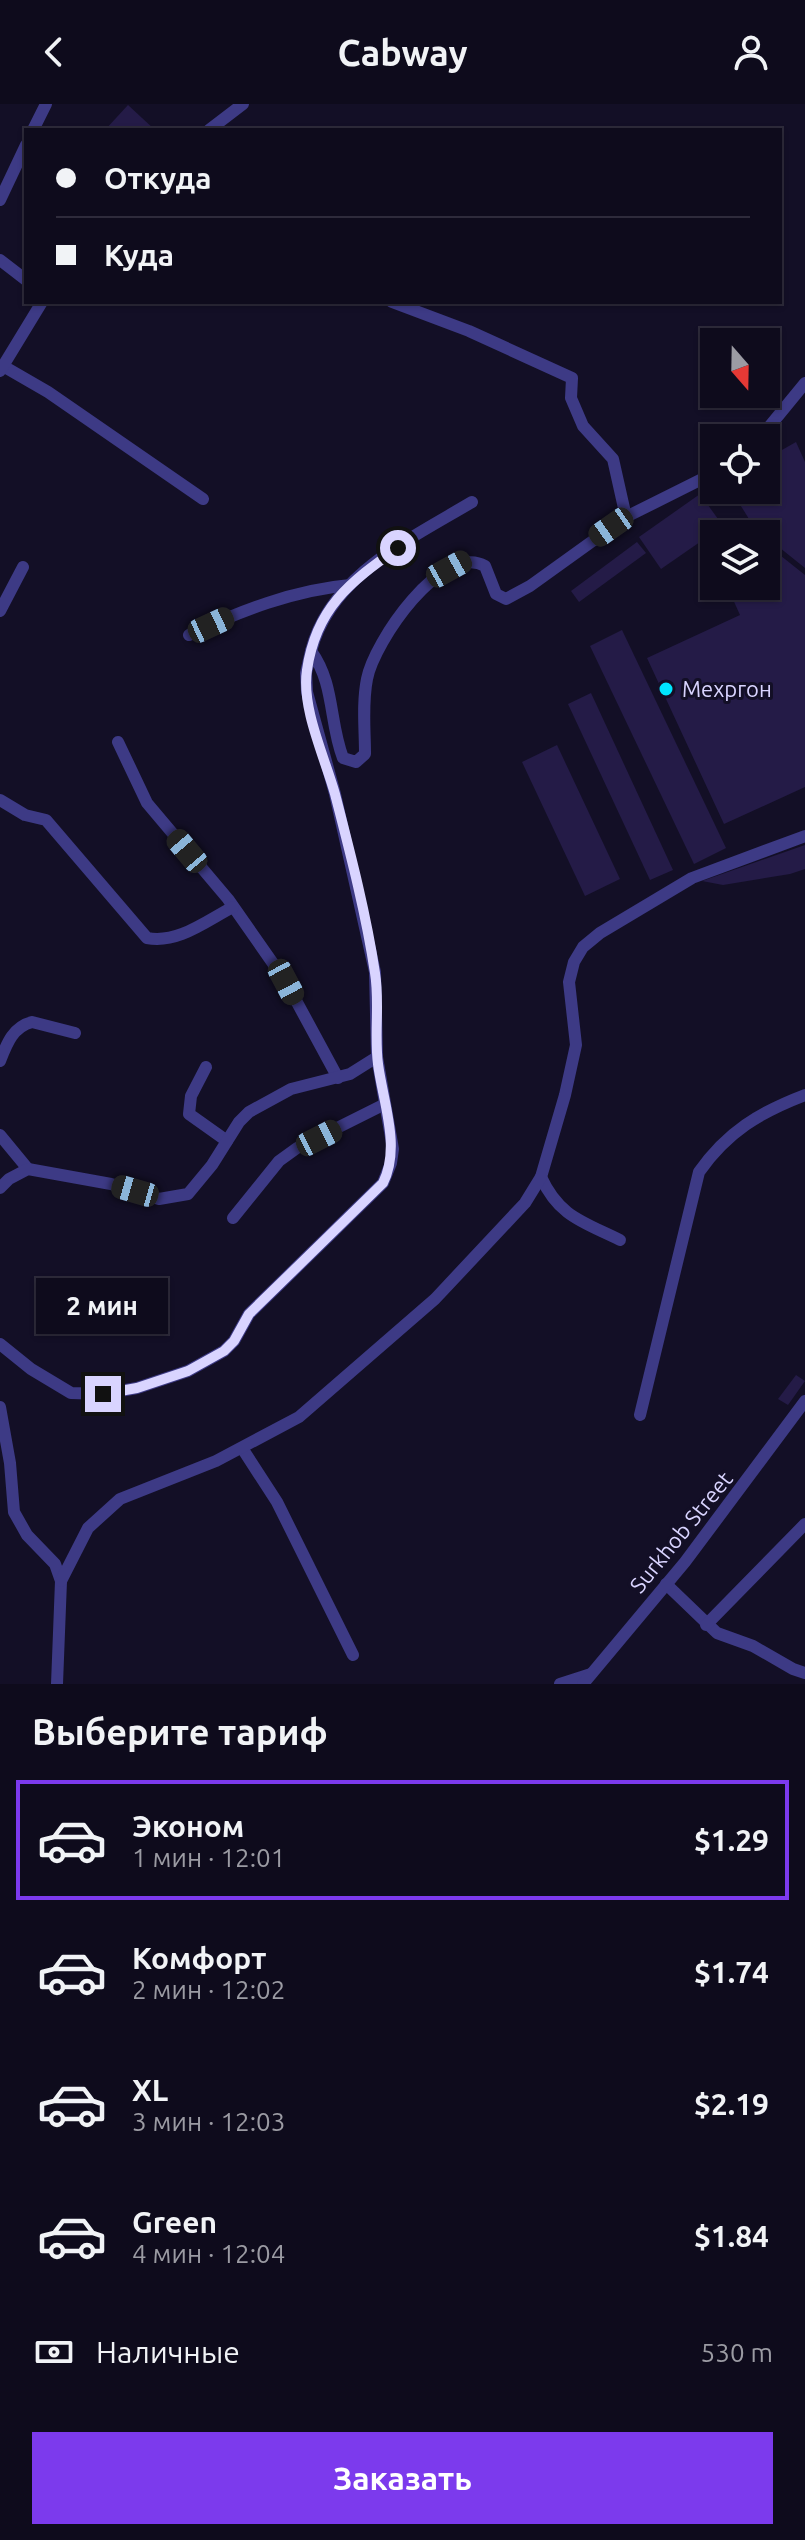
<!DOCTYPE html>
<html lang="ru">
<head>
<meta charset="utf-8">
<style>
  :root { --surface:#0e0b1c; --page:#171425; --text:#f1f3f6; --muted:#9b9ba3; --line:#2e2b3b; --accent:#7c3aed }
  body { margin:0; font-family:Ubuntu,sans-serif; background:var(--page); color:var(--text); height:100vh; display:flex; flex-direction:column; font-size:30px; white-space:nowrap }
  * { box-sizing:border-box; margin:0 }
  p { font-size:26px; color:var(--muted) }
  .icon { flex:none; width:44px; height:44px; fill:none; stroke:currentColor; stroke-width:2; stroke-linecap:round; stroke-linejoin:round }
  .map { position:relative; height:1580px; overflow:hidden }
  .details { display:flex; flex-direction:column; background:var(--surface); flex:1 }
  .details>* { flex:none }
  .hud { position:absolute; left:24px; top:24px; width:758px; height:176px; border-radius:0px; box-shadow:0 2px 6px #0004,0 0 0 2px var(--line); display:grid; align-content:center; height:176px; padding:0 32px; background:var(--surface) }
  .needle { width:52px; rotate:160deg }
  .buttons { position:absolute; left:700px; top:224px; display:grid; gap:16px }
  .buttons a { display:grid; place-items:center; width:80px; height:80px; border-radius:0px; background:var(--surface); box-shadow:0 2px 6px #0004,0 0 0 2px var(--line); font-size:40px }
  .end { position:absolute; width:36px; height:36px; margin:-18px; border:10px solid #d9d4ff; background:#111; box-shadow:0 0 0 4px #111 }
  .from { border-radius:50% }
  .bubble { position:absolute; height:56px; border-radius:0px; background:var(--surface); box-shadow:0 2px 6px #0004,0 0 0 2px var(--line); font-size:26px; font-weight:700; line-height:56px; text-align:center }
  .car { position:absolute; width:24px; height:48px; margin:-24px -12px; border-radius:10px; box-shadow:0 0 6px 2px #0007; background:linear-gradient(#222 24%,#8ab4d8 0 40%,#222 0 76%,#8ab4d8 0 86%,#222 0) }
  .hud b { display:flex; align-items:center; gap:28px; height:76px; font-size:30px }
  .hud b+b { border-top:2px solid var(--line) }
  .hud i { width:20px; height:20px; background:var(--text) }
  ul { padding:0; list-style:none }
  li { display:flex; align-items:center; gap:24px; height:120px; margin:0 16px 12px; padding:0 16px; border:4px solid transparent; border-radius:0px }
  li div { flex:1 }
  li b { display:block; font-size:30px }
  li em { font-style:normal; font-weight:700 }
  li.selected { border-color:var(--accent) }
  li>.icon { width:72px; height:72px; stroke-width:1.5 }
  h2 { padding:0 32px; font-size:36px; line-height:96px }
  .pay { display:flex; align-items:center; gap:20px; height:88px; padding:0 32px; font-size:30px }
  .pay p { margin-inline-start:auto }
  .action { display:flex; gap:16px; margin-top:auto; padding:16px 32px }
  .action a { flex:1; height:92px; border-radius:0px; background:var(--accent); color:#fff; font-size:32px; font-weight:700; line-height:92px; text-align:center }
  header { display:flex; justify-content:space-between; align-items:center; height:104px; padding:0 32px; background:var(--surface); font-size:36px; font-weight:700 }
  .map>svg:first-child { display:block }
</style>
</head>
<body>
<header><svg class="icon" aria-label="back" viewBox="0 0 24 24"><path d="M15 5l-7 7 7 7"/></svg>Cabway<svg class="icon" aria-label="person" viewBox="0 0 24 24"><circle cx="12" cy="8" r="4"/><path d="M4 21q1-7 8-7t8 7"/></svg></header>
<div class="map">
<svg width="805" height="1580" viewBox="0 0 805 1580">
  <rect width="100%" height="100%" fill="#130f26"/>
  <g fill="#241b47">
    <path d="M 128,1 L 155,26 L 105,26 Z"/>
    <path d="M 796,338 L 805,358 L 805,464 L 754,423 L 731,386 L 766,386 L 766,355 Z"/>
    <path d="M 700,390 L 723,422 L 661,465 L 639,433 Z"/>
    <path d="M 637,438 L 646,449 L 579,498 L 571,487 Z"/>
    <path d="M 766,440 L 805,471 L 805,683 L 724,720 L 647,554 L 740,511 L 727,482 L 766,482 Z"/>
    <path d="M 622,526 L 726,744 L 694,760 L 590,542 Z"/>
    <path d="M 591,589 L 673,766 L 650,776 L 568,600 Z"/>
    <path d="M 557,641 L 620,775 L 585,792 L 522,658 Z"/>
    <path d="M 805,741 L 805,765 L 790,770 L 723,781 L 702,777 Z"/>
    <path d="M 796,1271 L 805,1277 L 788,1301 L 778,1295 Z"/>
  </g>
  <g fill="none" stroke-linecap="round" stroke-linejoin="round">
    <g stroke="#3d3a85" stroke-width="12">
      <path d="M 33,26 L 46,0"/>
      <path d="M 209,26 L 243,0"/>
      <path d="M 0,96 L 26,41"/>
      <path d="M 0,156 L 26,176"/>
      <path d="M 392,198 L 469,227 L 572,274 L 571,294 L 583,322 L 613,355 L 626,413"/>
      <path d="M 3,262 L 48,288 L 203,395"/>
      <path d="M 0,267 L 42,198"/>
      <path d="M 760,334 L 805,279"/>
      <path d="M 0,507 L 23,463"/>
      <path d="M 189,531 C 240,507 294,486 350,481"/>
      <path d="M 311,547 C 330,472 410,435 472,398"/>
      <path d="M 118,638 L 147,699 L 228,795 L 286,878 L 338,974"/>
      <path d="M 0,696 L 25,711 L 46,716 L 147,834 C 178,840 206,817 233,803"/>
      <path d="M 0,957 C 7,939 13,923 32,918 L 75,929"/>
      <path d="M 206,963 L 191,992 L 189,1010 L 227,1037"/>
      <path d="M 0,1031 L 28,1065"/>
      <path d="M 541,1073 C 559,1113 584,1118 620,1136"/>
      <path d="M 0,1084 L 9,1075 L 28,1065 L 111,1080 L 159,1095 L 188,1090 L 212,1061 L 239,1018 L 249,1008 L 291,985 L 350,970 L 377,953 L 375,868 L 335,690 L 307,588 L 306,569 L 311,547 C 335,580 329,618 343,654 L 356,658 L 365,650 C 365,625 362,600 367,575 C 374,538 442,438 485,462 L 496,490 L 506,495 L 530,482 L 626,413 L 714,369"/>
      <path d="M 233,1114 L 279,1057 L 297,1044 L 383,1001"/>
      <path d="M 0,1240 L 31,1265 L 71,1289 L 103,1290 L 137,1284 L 188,1267 L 224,1247 L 234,1237 L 249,1210 L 383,1079 L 391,1059 L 393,1045 L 377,953"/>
      <path d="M 0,1303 L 10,1359 L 14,1408 L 27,1431 L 55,1460 L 61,1477 L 57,1580"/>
      <path d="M 640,1311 L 699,1068 C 727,1028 760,1008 805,991"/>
      <path d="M 242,1344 L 277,1398 L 353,1551"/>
      <path d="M 61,1477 L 88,1424 L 120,1395 L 216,1357 L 299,1313 L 435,1195 L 525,1099 L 541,1073 L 565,991 L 576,941 L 569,878 L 574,858 L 583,843 L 600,829 L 692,774 L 805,732"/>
      <path d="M 666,1480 L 717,1529 L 753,1542 L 793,1565 L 805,1569"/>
      <path d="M 706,1521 L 805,1420"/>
      <path d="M 560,1580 L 591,1570"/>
      <path d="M 583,1580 L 685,1458 L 805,1297"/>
    </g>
  </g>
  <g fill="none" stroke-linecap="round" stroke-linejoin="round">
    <path stroke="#d9d4ff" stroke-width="10" d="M 103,1290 L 137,1284 L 188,1267 L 224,1247 L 234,1237 L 249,1210 L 383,1079 C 401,1043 383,998 378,960 C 374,930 380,899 375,869 C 366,809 350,748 335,690 C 325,654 301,604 307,566 C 316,504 350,478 398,444"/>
  </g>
  <circle fill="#00e5ff" stroke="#130f26" stroke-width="3" cx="666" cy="585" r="8"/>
  <g text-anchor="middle" stroke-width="6" stroke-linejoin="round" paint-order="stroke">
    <g font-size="22" fill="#d9d4ff" stroke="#130f26" text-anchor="start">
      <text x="682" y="593">Мехргон</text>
    </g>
    <g font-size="22" fill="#d9d4ff" stroke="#130f26">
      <text transform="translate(681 1428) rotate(-51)" y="8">Surkhob Street</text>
    </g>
  </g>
</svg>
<div class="buttons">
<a><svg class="needle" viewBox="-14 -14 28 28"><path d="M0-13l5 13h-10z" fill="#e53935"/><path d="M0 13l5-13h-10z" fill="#9b9ba3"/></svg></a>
<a><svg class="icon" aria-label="locate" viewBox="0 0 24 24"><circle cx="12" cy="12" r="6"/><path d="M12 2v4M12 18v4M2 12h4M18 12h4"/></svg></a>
<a><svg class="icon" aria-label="layers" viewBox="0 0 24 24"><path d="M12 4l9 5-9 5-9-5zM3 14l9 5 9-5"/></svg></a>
</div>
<i class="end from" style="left:398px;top:444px"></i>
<i class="end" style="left:103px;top:1290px"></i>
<div class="bubble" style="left:36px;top:1174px;width:132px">2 мин</div>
<i class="car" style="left:611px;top:423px;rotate:235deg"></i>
<i class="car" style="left:449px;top:465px;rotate:61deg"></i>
<i class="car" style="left:211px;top:521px;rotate:65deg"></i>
<i class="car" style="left:187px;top:747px;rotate:320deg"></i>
<i class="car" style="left:286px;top:878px;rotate:152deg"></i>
<i class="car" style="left:319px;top:1034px;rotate:63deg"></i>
<i class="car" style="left:135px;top:1087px;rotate:286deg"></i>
<div class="hud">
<b><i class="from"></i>Откуда</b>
<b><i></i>Куда</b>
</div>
</div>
<section class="details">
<h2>Выберите тариф</h2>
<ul>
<li class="selected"><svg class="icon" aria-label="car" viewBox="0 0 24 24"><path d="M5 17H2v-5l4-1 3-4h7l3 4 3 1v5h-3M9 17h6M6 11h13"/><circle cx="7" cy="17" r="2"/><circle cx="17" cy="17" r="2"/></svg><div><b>Эконом</b><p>1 мин · 12:01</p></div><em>$1.29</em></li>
<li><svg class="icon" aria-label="car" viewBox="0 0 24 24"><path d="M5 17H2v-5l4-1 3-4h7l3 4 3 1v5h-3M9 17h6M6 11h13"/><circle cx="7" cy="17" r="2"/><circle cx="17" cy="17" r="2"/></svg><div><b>Комфорт</b><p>2 мин · 12:02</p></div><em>$1.74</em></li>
<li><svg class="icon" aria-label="car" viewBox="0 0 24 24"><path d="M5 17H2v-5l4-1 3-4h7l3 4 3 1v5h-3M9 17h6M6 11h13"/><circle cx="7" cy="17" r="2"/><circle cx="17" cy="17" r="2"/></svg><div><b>XL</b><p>3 мин · 12:03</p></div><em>$2.19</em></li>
<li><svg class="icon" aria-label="car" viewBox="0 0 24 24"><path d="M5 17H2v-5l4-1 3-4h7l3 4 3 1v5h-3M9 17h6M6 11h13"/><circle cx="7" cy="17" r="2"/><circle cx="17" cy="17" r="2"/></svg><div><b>Green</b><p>4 мин · 12:04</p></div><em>$1.84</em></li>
</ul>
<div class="pay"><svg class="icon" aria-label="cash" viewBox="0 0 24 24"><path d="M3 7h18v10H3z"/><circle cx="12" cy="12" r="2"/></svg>Наличные<p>530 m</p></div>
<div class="action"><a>Заказать</a></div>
</section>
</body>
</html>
